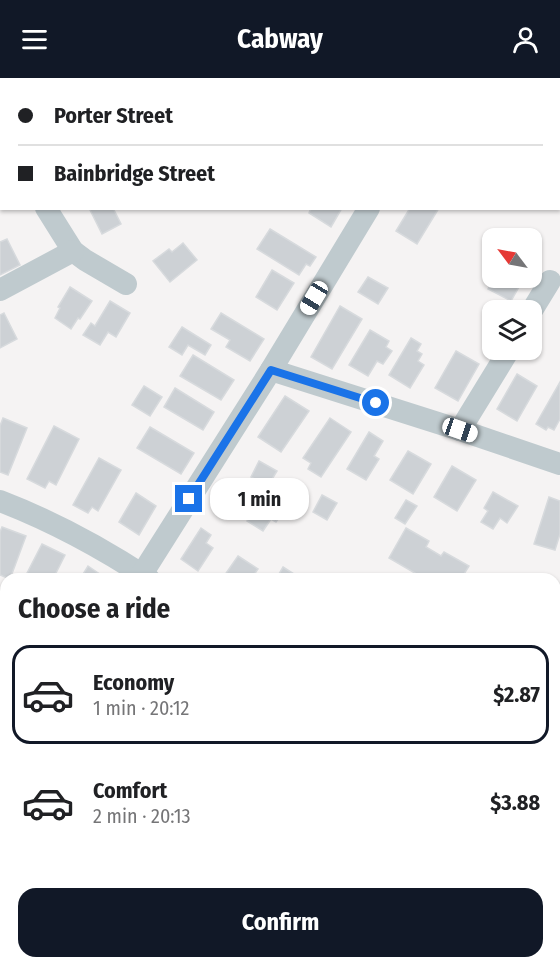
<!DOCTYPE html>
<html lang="en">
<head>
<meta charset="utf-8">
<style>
  :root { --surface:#fff; --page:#f6f6f6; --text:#202124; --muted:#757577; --line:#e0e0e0; --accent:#111827 }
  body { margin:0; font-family:"Fira Sans Condensed",sans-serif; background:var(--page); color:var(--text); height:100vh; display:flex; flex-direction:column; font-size:22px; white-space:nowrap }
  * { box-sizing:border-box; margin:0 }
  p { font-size:20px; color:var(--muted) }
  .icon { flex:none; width:33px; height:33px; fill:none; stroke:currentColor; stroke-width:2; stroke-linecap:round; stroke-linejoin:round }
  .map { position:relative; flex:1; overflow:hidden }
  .sheet { position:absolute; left:0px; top:495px; width:561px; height:396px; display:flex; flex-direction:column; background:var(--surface); border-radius:18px 18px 0 0; box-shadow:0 2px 4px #0004 }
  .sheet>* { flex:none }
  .guide { position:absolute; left:0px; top:0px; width:561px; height:132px; box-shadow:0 2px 4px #0004; display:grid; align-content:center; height:132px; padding:0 18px; background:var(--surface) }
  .needle { width:39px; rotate:302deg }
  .tools { position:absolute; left:482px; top:150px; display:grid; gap:12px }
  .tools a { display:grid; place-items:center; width:60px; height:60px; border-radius:12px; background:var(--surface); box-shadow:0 2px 4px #0004; font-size:30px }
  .end { position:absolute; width:27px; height:27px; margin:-14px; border:8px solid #1a73e8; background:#fff; box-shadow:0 0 0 3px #fff }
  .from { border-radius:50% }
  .bubble { position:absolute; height:42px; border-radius:18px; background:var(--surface); box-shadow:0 2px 4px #0004; font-size:20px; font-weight:700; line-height:42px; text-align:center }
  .car { position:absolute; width:18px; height:36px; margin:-18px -9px; border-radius:8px; box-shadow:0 0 4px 2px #0007; background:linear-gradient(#fff 24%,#345 0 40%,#fff 0 76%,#345 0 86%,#fff 0) }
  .guide b { display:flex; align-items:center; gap:21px; height:57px; font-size:22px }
  .guide b+b { border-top:2px solid var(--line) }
  .guide i { width:15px; height:15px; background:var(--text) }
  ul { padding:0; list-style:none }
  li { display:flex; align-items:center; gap:18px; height:99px; margin:0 12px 9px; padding:0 6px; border:3px solid transparent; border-radius:18px }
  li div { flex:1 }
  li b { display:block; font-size:22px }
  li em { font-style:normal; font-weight:700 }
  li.current { border-color:var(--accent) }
  li>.icon { width:54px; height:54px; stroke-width:1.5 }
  h2 { padding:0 18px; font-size:27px; line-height:72px }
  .action { display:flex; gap:12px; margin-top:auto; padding:12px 18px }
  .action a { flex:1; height:69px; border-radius:18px; background:var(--accent); color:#fff; font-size:24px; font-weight:700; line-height:69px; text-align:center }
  header { display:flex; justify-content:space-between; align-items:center; height:78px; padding:0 18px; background:var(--accent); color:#fff; font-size:27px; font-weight:700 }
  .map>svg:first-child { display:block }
</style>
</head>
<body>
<header><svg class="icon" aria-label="menu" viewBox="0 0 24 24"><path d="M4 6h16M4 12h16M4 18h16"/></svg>Cabway<svg class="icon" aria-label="person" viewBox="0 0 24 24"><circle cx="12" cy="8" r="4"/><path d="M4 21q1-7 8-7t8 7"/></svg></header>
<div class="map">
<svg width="560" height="891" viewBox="0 0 560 891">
  <rect width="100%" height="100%" fill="#f5f3f3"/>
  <g fill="#c5efcc">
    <path d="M 0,512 L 6,514 L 6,574 L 0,572 Z"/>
    <path d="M 304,885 L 448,885 L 452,891 L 311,891 Z"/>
  </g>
  <g fill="#cdd1d5" stroke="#d7dadd" stroke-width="1.5">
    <path d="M 92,130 L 113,130 L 121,146 L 102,156 L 90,132 Z"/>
    <path d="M 311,130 L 342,130 L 331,149 L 309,135 Z"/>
    <path d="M 410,130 L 439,130 L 417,166 L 396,153 Z"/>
    <path d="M 270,151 L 316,179 L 310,188 L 306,186 L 299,197 L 257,171 Z"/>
    <path d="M 7,161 L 20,187 L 0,197 L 0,164 Z"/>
    <path d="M 183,165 L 197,182 L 170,204 L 153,183 L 169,171 L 172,174 Z"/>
    <path d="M 272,192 L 294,205 L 277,232 L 256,219 Z"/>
    <path d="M 368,199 L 388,210 L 378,226 L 358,214 Z"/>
    <path d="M 494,200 L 524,200 L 511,223 L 488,211 Z"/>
    <path d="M 70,209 L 92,223 L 80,241 L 78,240 L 71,251 L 55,240 L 60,230 L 58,229 Z"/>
    <path d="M 110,223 L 130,235 L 116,259 L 108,254 L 100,267 L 83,257 L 91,245 L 95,248 Z"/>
    <path d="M 340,228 L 362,241 L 332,291 L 311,279 Z"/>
    <path d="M 4,235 L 17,261 L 0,270 L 0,237 Z"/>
    <path d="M 221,235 L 264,261 L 250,283 L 226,269 L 230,262 L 211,251 Z"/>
    <path d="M 182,249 L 211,267 L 205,277 L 188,267 L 182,277 L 169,269 Z"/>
    <path d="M 370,252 L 389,263 L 386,269 L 392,273 L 383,286 L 377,283 L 368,298 L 349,287 Z"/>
    <path d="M 411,260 L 421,266 L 417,273 L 422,276 L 418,283 L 424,287 L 410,310 L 389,297 Z"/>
    <path d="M 456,273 L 479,286 L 458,323 L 435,310 Z"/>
    <path d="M 193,277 L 234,302 L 221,322 L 180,298 Z"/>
    <path d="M 517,296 L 537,308 L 517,343 L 497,331 Z"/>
    <path d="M 560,304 L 560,341 L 554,352 L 548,349 L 546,352 L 536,346 Z"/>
    <path d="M 144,308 L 162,319 L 150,338 L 132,327 Z"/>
    <path d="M 175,310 L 214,334 L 203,352 L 164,329 Z"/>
    <path d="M 285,318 L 309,333 L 281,374 L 258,359 Z"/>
    <path d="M 3,340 L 27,350 L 8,397 L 0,394 L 0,348 Z"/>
    <path d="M 330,340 L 351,354 L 321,399 L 308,391 L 311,385 L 303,380 Z"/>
    <path d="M 54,348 L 79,361 L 56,407 L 49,403 L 45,410 L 27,401 Z"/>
    <path d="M 150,349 L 194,375 L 181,396 L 137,370 Z"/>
    <path d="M 369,354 L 383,363 L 374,378 L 379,381 L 366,402 L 347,391 Z"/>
    <path d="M 408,373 L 431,386 L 413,416 L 390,402 Z"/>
    <path d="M 99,380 L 121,392 L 98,433 L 92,429 L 88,435 L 73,427 Z"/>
    <path d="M 259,383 L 277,393 L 268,408 L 251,399 Z"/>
    <path d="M 452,388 L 476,402 L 457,433 L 434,419 Z"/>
    <path d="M 266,414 L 287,428 L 276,444 L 271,441 L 263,453 L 247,443 Z"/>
    <path d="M 493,414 L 518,428 L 507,445 L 500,440 L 493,451 L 481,444 L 488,433 L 484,430 Z"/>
    <path d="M 136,415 L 156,428 L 139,457 L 119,444 Z"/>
    <path d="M 322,417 L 337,425 L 327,442 L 313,434 Z"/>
    <path d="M 549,419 L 560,423 L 560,456 L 555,472 L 534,466 Z"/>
    <path d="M 406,422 L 417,428 L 405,446 L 395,440 Z"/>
    <path d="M 2,449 L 26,458 L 10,501 L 0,497 L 0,454 Z"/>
    <path d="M 201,450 L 211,457 L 206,465 L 213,470 L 198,493 L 181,481 Z"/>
    <path d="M 406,450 L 429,463 L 426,469 L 441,478 L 444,474 L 469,488 L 461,501 L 432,501 L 429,499 L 427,501 L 425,501 L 389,480 Z"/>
    <path d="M 42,466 L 65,477 L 53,501 L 24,501 Z"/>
    <path d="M 238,478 L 258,491 L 251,501 L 222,501 Z"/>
    <path d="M 88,488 L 107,501 L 80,501 Z"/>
    <path d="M 283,489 L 297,498 L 294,501 L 276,501 Z"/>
    <path d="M 555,704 L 560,708 L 560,714 L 555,720 Z"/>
    <path d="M 6,706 L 6,748 L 0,745 L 0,715 Z"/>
    <path d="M 0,834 L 6,838 L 0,849 Z"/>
    <path d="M 555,852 L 560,866 L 560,871 L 555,873 Z"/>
    <path d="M 63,885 L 90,885 L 94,888 L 93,891 L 59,891 Z"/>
    <path d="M 218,885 L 246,885 L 242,891 L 214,891 Z"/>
  </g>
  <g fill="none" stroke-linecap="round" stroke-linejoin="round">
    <path stroke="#bfcace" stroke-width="12" d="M 100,0 L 101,2"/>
    <g stroke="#bfcace" stroke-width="22">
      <path d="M 435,2 L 435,0"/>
      <path d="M 0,61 L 2,63"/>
      <path d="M 46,130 L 73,173 L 85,182 L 126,206"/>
      <path d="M 0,212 L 73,173"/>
      <path d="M 531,234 L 550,203"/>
      <path d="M 271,292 L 460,352 L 560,386"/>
      <path d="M 460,352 L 509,272"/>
      <path d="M 0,423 C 52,443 102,470 149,501"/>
      <path d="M 142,496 L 271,292 L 369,130"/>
      <path d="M 0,666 L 6,665"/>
      <path d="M 0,796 L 6,800"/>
      <path d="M 555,803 L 560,807"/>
      <path d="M 137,885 L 146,891"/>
      <path d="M 0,890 L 6,884"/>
    </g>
    <g stroke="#bfcace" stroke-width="28">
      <path d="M 539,0 L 546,2"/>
      <path d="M 175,2 L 178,0"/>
      <path d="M 0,89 L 2,89"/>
    </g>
  </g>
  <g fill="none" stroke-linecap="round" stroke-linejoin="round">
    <path stroke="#1a73e8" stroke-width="8" d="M 189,421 L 271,292 L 376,325"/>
  </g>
</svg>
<div class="tools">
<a><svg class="needle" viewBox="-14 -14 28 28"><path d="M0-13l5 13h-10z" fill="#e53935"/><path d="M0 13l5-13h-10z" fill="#757577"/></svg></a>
<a><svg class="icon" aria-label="layers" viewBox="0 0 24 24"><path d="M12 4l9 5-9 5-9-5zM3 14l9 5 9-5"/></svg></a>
</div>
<i class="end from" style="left:376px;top:325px"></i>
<i class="end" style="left:189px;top:421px"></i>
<div class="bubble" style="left:210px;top:400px;width:99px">1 min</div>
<i class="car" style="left:314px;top:220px;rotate:211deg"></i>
<i class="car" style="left:460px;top:352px;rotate:109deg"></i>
<div class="guide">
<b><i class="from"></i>Porter Street</b>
<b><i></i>Bainbridge Street</b>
</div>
<section class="sheet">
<h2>Choose a ride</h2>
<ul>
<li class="current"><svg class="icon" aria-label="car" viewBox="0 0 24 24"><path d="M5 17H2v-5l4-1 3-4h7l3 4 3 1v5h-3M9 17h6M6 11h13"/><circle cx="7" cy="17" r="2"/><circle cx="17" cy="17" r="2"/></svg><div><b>Economy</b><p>1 min · 20:12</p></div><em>$2.87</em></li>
<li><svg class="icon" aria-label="car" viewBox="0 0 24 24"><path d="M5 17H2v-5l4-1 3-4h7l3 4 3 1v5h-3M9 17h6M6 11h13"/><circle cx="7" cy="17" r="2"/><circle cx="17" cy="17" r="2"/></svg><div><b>Comfort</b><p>2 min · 20:13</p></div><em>$3.88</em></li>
</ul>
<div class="action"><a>Confirm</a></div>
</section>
</div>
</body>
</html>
